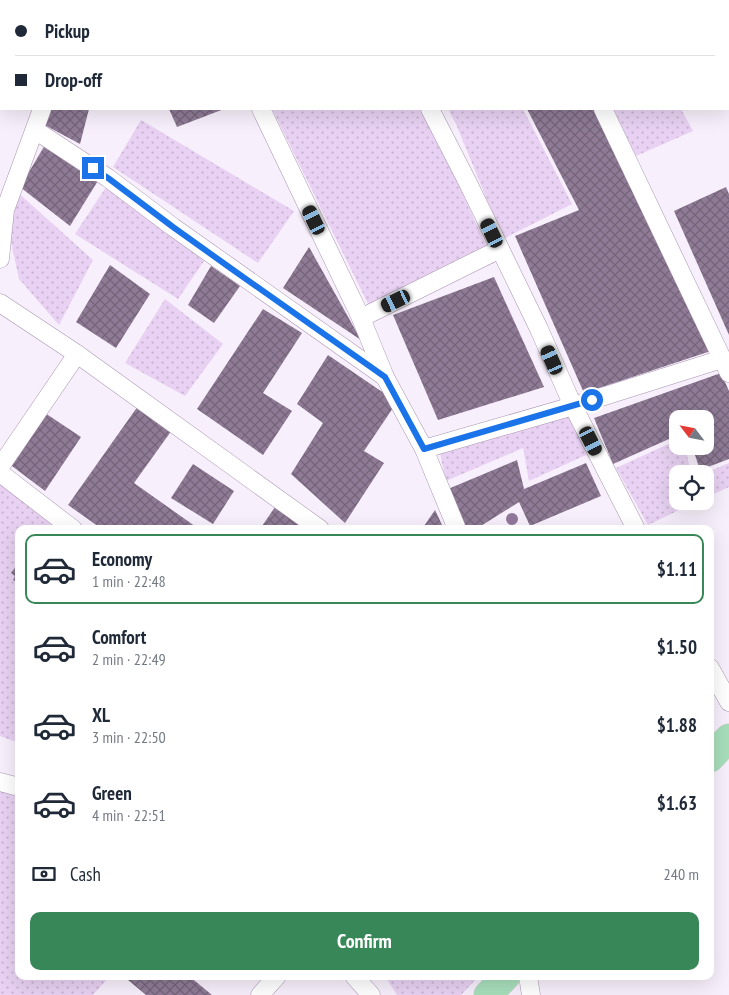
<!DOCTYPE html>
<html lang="en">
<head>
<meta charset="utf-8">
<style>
  :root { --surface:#fff; --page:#f2f2f3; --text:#1f2937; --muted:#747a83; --line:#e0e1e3; --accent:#378758 }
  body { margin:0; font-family:"PT Sans Narrow",sans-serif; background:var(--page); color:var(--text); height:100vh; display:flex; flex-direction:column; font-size:19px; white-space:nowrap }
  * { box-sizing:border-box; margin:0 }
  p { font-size:16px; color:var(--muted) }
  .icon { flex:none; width:28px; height:28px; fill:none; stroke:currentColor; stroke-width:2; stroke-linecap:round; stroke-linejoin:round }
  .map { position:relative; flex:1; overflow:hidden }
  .sheet { position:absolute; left:15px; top:525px; width:699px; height:455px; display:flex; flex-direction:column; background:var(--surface); border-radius:10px; box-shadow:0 5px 20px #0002 }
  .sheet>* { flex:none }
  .guide { position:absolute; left:0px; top:0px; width:730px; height:110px; box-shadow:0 5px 20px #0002; display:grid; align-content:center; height:110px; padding:0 15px; background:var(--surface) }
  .needle { width:32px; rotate:302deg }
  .buttons { position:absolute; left:669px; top:410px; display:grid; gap:10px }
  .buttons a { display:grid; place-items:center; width:45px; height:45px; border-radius:10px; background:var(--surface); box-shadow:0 5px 20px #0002; font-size:25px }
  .end { position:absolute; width:22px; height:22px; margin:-11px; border:6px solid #1a73e8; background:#fff; box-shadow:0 0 0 2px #fff }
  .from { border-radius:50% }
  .car { position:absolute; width:15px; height:30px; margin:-15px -8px; border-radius:6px; box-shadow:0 0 4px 1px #0007; background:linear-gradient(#222 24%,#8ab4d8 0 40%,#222 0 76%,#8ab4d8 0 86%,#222 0) }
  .guide b { display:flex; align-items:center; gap:18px; height:48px; font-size:19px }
  .guide b+b { border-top:1px solid var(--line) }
  .guide i { width:12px; height:12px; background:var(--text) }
  ul { padding:9px 0 0; list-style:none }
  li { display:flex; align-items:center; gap:15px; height:70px; margin:0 10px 8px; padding:0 5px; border:2px solid transparent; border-radius:10px }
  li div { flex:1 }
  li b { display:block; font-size:19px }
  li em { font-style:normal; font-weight:800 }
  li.current { border-color:var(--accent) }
  li>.icon { width:45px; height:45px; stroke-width:1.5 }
  .pay { display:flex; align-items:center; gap:12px; height:55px; padding:0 15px; font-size:19px }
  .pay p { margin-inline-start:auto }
  .cta { display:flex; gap:10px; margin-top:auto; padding:10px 15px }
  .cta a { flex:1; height:58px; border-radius:10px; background:var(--accent); color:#fff; font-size:20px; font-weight:800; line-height:58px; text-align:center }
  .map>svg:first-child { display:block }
</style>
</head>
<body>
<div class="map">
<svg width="729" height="995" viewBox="0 0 729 995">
  <defs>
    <pattern id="grass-dots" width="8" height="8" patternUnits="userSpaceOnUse" patternTransform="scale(1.25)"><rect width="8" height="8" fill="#e8d1f2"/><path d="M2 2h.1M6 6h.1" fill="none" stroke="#c6b2cf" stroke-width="1.8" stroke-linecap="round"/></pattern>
    <pattern id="building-cross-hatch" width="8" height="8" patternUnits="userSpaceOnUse" patternTransform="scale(1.25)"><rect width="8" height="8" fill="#8f7b96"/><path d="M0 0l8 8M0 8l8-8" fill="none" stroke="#746379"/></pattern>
  </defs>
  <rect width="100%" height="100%" fill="#f7effb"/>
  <g fill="url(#grass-dots)">
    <path d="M 272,109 L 424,109 L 494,263 L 374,316 Z"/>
    <path d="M 448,109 L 523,109 L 572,204 L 503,239 L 456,124 Z"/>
    <path d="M 613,109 L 681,109 L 693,131 L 636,156 Z"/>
    <path d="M 141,120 L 294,211 L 258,263 L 113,167 Z"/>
    <path d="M 112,178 L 215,245 L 178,299 L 75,234 Z"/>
    <path d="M 15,190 L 93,260 L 59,325 L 19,279 L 8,228 Z"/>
    <path d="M 165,299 L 223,344 L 185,396 L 125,363 Z"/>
    <path d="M 573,414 L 586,455 L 529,481 L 523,448 L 446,481 L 439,449 Z"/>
    <path d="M 677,440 L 678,446 L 685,446 L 691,474 L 678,474 L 678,501 L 698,501 L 648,525 L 616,468 Z"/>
    <path d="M 729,463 L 729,487 L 705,498 L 705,474 L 703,474 Z"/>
    <path d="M 0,476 L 65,529 L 19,529 L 19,743 L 0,736 Z"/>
    <path d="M 0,785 L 19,791 L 19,976 L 110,976 L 93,995 L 0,995 Z"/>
    <path d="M 385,976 L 479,976 L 461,995 L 397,995 Z"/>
  </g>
  <g fill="url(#building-cross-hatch)">
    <path d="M 44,109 L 89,109 L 80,144 L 39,122 Z"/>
    <path d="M 169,109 L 224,109 L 177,127 Z"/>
    <path d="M 527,109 L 595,109 L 714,350 L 584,393 L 515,236 L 579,210 Z"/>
    <path d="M 45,145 L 99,179 L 70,226 L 20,187 Z"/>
    <path d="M 726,187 L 729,194 L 729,335 L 674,211 Z"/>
    <path d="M 309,247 L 361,340 L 283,288 Z"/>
    <path d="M 110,265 L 150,294 L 116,348 L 76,322 Z"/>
    <path d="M 211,266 L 240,286 L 214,323 L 188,305 Z"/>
    <path d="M 494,277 L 544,387 L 438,420 L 393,315 Z"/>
    <path d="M 263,309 L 302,333 L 263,393 L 292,411 L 263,455 L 197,409 Z"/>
    <path d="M 328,355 L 397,402 L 364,451 L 384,463 L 345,523 L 291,474 L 323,423 L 297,404 Z"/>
    <path d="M 721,373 L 729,391 L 729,459 L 700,470 L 692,446 L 705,446 L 705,419 L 678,419 L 678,435 L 613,464 L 594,418 Z"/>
    <path d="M 138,406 L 172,430 L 134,483 L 199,529 L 102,529 L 68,505 Z"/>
    <path d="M 45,413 L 81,437 L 45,491 L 8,463 Z"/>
    <path d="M 517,460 L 524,489 L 586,463 L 601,496 L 530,526 L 519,502 L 476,529 L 465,529 L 448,489 Z"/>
    <path d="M 193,464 L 234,491 L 213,524 L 171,498 Z"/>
    <path d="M 275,507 L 307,529 L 260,529 Z"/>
    <path d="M 435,510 L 444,529 L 422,529 Z"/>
    <path d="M 19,562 L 19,584 L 13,580 L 15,576 L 11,573 Z"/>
    <path d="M 131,976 L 189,976 L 212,995 L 146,995 L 128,980 Z"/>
  </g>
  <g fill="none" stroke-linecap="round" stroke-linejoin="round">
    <defs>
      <g id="minor">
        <path d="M 210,0 L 211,1"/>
        <path d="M 379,0 L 380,1"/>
        <path d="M 551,0 L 552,1"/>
        <path d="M 722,0 L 723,1"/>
        <path d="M 78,1 L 78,0"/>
        <path d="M 729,13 L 729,14"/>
        <path d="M 261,109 L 361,318 L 385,377 L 424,449 L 457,529"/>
        <path d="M 430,109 L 468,183 L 539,329 L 573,406 L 636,529"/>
        <path d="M 603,109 L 729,373"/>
        <path d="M 35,130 L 108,178 L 173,227 L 385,377"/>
        <path d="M 0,259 L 5,210 L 42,109"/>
        <path d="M 0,303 L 77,354 L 320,529"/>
        <path d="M 361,318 L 500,249"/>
        <path d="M 424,449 L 573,406 L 722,359"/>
        <path d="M 0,467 L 77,354"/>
        <path d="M 0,473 L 73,529"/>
        <path d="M 710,668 L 729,702"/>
        <path d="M 0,782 L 19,787"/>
        <path d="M 354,976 L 371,995"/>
        <path d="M 528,976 L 531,995"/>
        <path d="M 260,995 L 277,976"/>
      </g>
      <g id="trunk">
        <path d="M 710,758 L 729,738"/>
        <path d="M 488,995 L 506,976"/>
      </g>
    </defs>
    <use href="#minor" stroke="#a995b1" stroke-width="19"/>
    <use href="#trunk" stroke="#d0cfd1" stroke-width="29"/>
    <use href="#minor" stroke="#fff" stroke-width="18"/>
    <use href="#trunk" stroke="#a7deba" stroke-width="28"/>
  </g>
  <circle fill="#91789b" cx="512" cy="519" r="6"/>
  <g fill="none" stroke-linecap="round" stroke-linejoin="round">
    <path stroke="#1a73e8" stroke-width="6" d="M 93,168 L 108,178 L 173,227 L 236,272 L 385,377 L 424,449 L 592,400"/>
  </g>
</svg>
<div class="buttons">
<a><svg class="needle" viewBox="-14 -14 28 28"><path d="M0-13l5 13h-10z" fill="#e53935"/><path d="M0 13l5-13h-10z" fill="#747a83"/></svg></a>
<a><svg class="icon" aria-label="locate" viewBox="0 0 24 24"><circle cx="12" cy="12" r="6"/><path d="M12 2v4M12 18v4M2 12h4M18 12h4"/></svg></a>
</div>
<i class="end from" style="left:592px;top:400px"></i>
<i class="end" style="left:93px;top:168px"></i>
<i class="car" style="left:314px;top:220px;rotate:334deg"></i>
<i class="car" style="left:492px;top:233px;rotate:334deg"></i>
<i class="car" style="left:396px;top:301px;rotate:244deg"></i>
<i class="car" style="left:552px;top:360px;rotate:336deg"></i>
<i class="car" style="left:591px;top:441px;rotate:153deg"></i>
<div class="guide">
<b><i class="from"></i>Pickup</b>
<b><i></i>Drop-off</b>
</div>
<section class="sheet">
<ul>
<li class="current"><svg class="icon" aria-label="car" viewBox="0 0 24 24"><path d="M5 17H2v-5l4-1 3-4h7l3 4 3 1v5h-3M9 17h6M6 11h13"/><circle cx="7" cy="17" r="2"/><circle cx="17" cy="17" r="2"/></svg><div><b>Economy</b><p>1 min · 22:48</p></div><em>$1.11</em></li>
<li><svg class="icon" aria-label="car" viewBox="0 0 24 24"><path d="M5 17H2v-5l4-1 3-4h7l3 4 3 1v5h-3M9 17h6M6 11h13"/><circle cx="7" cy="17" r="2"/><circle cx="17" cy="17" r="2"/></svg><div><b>Comfort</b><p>2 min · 22:49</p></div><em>$1.50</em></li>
<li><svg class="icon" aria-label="car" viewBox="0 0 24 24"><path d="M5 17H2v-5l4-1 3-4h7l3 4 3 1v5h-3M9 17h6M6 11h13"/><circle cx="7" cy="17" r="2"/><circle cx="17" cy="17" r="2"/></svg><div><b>XL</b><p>3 min · 22:50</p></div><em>$1.88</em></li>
<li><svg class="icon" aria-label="car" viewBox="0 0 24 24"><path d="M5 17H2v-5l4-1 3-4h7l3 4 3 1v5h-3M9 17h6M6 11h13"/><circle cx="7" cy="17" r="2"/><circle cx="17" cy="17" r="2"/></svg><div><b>Green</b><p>4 min · 22:51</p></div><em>$1.63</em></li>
</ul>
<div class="pay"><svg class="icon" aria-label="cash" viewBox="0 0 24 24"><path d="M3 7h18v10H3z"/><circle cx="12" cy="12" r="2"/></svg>Cash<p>240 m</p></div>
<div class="cta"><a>Confirm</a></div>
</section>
</div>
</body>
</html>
